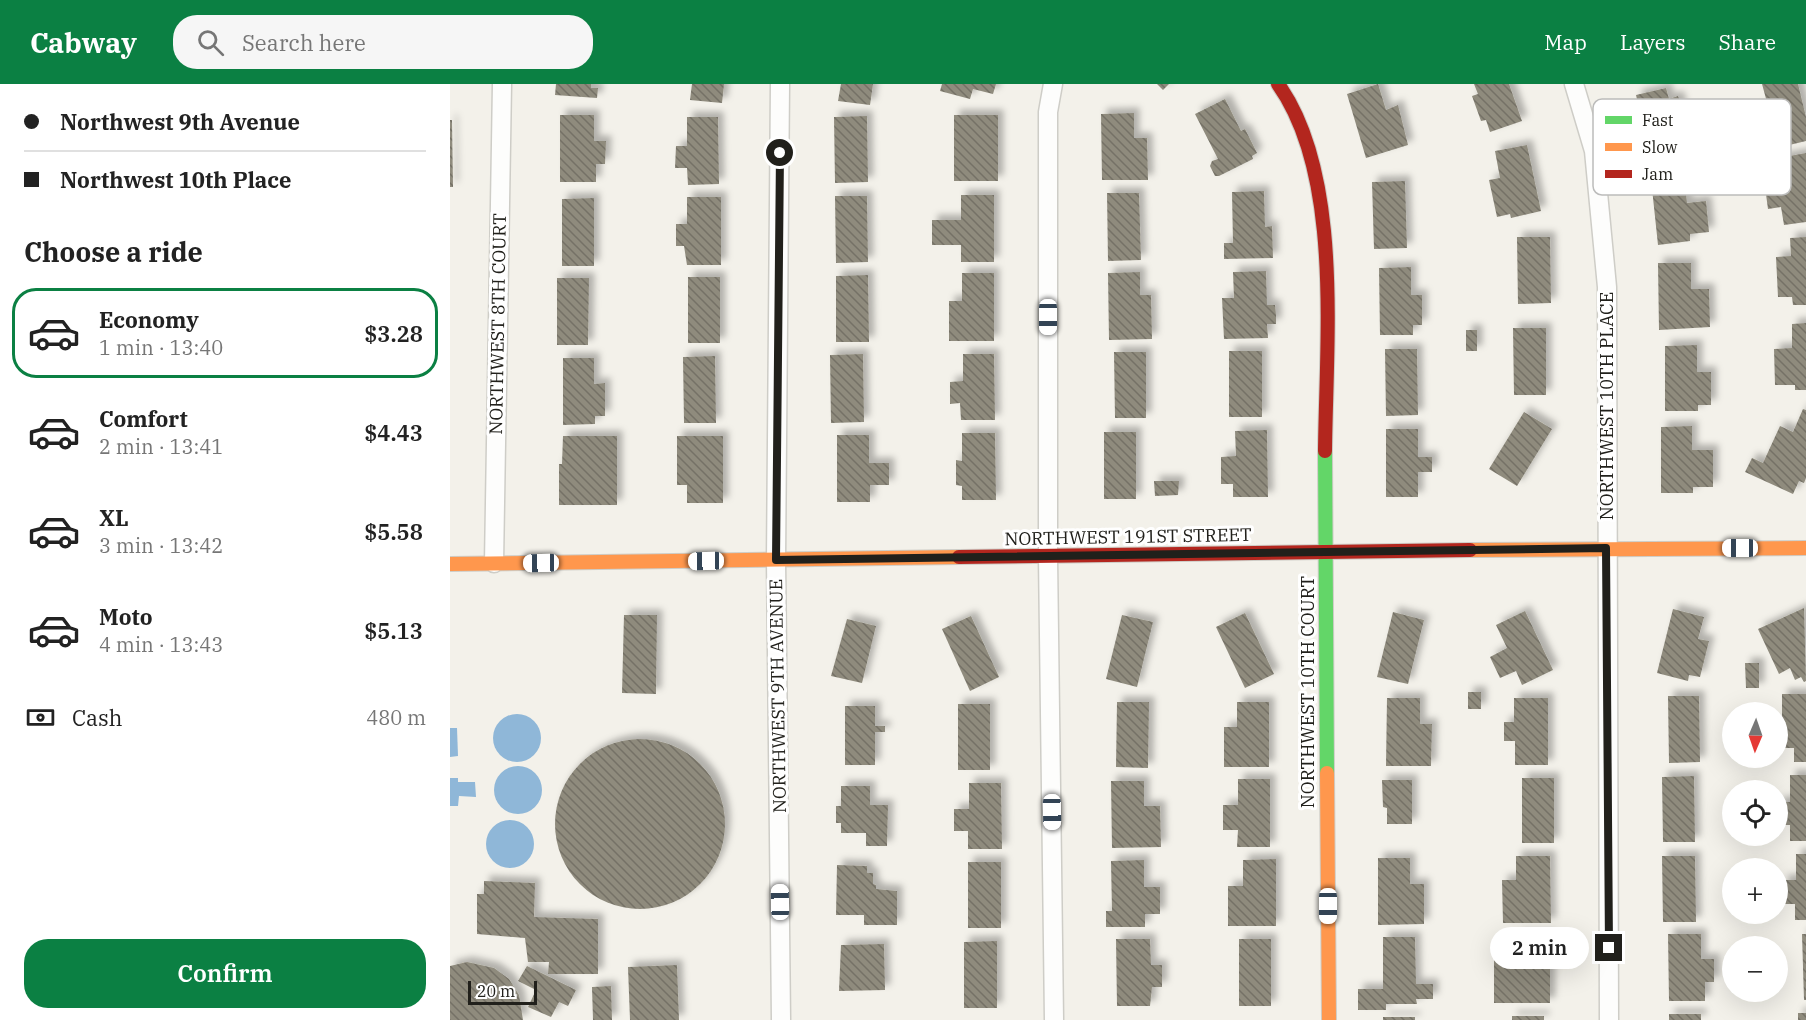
<!DOCTYPE html>
<html lang="en">
<head>
<meta charset="utf-8">
<style>
  :root { --surface:#fff; --page:#f6f6f6; --text:#222; --muted:#767676; --line:#e0e0e0; --accent:#0b8043 }
  body { margin:0; font-family:"IBM Plex Serif",serif; background:var(--page); color:var(--text); height:100vh; display:flex; flex-direction:column; font-size:22px; white-space:nowrap }
  * { box-sizing:border-box; margin:0 }
  p { font-size:20px; color:var(--muted) }
  .icon { flex:none; width:33px; height:33px; fill:none; stroke:currentColor; stroke-width:2; stroke-linecap:round; stroke-linejoin:round }
  .map { position:relative; flex:1; overflow:hidden }
  .drawer { display:flex; flex-direction:column; background:var(--surface); width:450px }
  .drawer>* { flex:none }
  .guide { display:grid; align-content:center; height:132px; padding:0 24px; background:var(--surface) }
  .needle { width:39px; rotate:182deg }
  .buttons { position:absolute; left:1272px; top:618px; display:grid; gap:12px }
  .buttons a { display:grid; place-items:center; width:66px; height:66px; border-radius:50%; background:var(--surface); box-shadow:0 6px 24px #0002; font-size:30px }
  .scale { position:absolute; left:18px; bottom:15px; width:69px; box-sizing:border-box; padding-left:6px; border:3px solid #21201b; border-top:0; font-size:16px; line-height:21px; white-space:nowrap; color:#21201b; -webkit-text-stroke:4px #fff; paint-order:stroke }
  .end { position:absolute; width:27px; height:27px; margin:-14px; border:8px solid #21201b; background:#fff; box-shadow:0 0 0 3px #fff }
  .from { border-radius:50% }
  .bubble { position:absolute; height:42px; border-radius:21px; background:var(--surface); box-shadow:0 6px 24px #0002; font-size:20px; font-weight:600; line-height:42px; text-align:center }
  .car { position:absolute; width:18px; height:36px; margin:-18px -9px; border-radius:8px; box-shadow:0 0 4px 2px #0007; background:linear-gradient(#fff 24%,#345 0 40%,#fff 0 76%,#345 0 86%,#fff 0) }
  .guide b { display:flex; align-items:center; gap:21px; height:57px; font-size:22px }
  .guide b+b { border-top:2px solid var(--line) }
  .guide i { width:15px; height:15px; background:var(--text) }
  ul { padding:0; list-style:none }
  li { display:flex; align-items:center; gap:18px; height:90px; margin:0 12px 9px; padding:0 12px; border:3px solid transparent; border-radius:24px }
  li div { flex:1 }
  li b { display:block; font-size:22px }
  li em { font-style:normal; font-weight:600 }
  li.selected { border-color:var(--accent) }
  li>.icon { width:54px; height:54px; stroke-width:1.5 }
  h2 { padding:0 24px; font-size:27px; line-height:72px }
  .pay { display:flex; align-items:center; gap:15px; height:66px; padding:0 24px; font-size:22px }
  .pay p { margin-inline-start:auto }
  .cta { display:flex; gap:12px; margin-top:auto; padding:12px 24px }
  .cta a { flex:1; height:69px; border-radius:24px; background:var(--accent); color:#fff; font-size:24px; font-weight:600; line-height:69px; text-align:center }
  header { display:flex; align-items:center; gap:36px; box-sizing:border-box; height:84px; padding:0 30px; background:var(--accent); color:#fff }
  header strong { font-size:28px }
  nav { display:flex; gap:33px; margin-inline-start:auto; font-size:21px }
  .search { width:420px; height:54px; background:var(--page); display:flex; align-items:center; gap:15px; box-sizing:border-box; padding:0 21px; border-radius:24px; color:var(--muted); font-size:22px }
  main { display:flex; flex:1; min-height:0 }
  .map>svg:first-child { display:block }
</style>
</head>
<body>
<header>
<strong>Cabway</strong>
<div class="search"><svg class="icon" aria-label="search" viewBox="0 0 24 24"><circle cx="10" cy="10" r="6"/><path d="M15 15l6 6"/></svg>Search here</div>
<nav><a>Map</a><a>Layers</a><a>Share</a></nav>
</header>
<main>
<section class="drawer">
<div class="guide">
<b><i class="from"></i>Northwest 9th Avenue</b>
<b><i></i>Northwest 10th Place</b>
</div>
<h2>Choose a ride</h2>
<ul>
<li class="selected"><svg class="icon" aria-label="car" viewBox="0 0 24 24"><path d="M5 17H2v-5l4-1 3-4h7l3 4 3 1v5h-3M9 17h6M6 11h13"/><circle cx="7" cy="17" r="2"/><circle cx="17" cy="17" r="2"/></svg><div><b>Economy</b><p>1 min · 13:40</p></div><em>$3.28</em></li>
<li><svg class="icon" aria-label="car" viewBox="0 0 24 24"><path d="M5 17H2v-5l4-1 3-4h7l3 4 3 1v5h-3M9 17h6M6 11h13"/><circle cx="7" cy="17" r="2"/><circle cx="17" cy="17" r="2"/></svg><div><b>Comfort</b><p>2 min · 13:41</p></div><em>$4.43</em></li>
<li><svg class="icon" aria-label="car" viewBox="0 0 24 24"><path d="M5 17H2v-5l4-1 3-4h7l3 4 3 1v5h-3M9 17h6M6 11h13"/><circle cx="7" cy="17" r="2"/><circle cx="17" cy="17" r="2"/></svg><div><b>XL</b><p>3 min · 13:42</p></div><em>$5.58</em></li>
<li><svg class="icon" aria-label="car" viewBox="0 0 24 24"><path d="M5 17H2v-5l4-1 3-4h7l3 4 3 1v5h-3M9 17h6M6 11h13"/><circle cx="7" cy="17" r="2"/><circle cx="17" cy="17" r="2"/></svg><div><b>Moto</b><p>4 min · 13:43</p></div><em>$5.13</em></li>
</ul>
<div class="pay"><svg class="icon" aria-label="cash" viewBox="0 0 24 24"><path d="M3 7h18v10H3z"/><circle cx="12" cy="12" r="2"/></svg>Cash<p>480 m</p></div>
<div class="cta"><a>Confirm</a></div>
</section>
<div class="map">
<svg width="1356" height="936" viewBox="0 0 1356 936">
  <defs>
    <pattern id="building-back-hatch" width="6" height="6" patternUnits="userSpaceOnUse" patternTransform="scale(1.5)"><rect width="6" height="6" fill="#8f8b7d"/><path d="M-1 5l2 2M0 0l6 6M5-1l2 2" fill="none" stroke="#747166"/></pattern>
    <filter id="shadow"><feDropShadow dx="5.5" dy="-5.5" stdDeviation="3" flood-color="#0004"/></filter>
  </defs>
  <rect width="100%" height="100%" fill="#f3f1ea"/>
  <g fill="#8fb7d8">
    <circle cx="67" cy="654" r="24"/>
    <path d="M 0,644 L 7,644 L 8,672 L 0,673 Z"/>
    <circle cx="68" cy="706" r="24"/>
    <path d="M 0,694 L 8,694 L 8,698 L 25,698 L 26,713 L 9,712 L 8,722 L 0,722 Z"/>
    <circle cx="60" cy="760" r="24"/>
  </g>
  <g fill="url(#building-back-hatch)" filter="url(#shadow)">
    <path d="M 106,0 L 141,0 L 141,4 L 148,4 L 147,14 L 105,11 Z"/>
    <path d="M 242,0 L 274,0 L 272,19 L 240,16 Z"/>
    <path d="M 391,0 L 423,0 L 420,21 L 388,17 Z"/>
    <path d="M 492,0 L 546,0 L 543,10 L 523,5 L 520,15 L 490,7 Z"/>
    <path d="M 707,0 L 719,0 L 713,6 Z"/>
    <path d="M 928,0 L 936,26 L 948,21 L 958,61 L 916,74 L 897,10 Z"/>
    <path d="M 1024,0 L 1059,0 L 1072,37 L 1040,48 L 1036,36 L 1031,37 L 1022,12 L 1028,10 Z"/>
    <path d="M 1312,0 L 1348,0 L 1356,33 L 1356,57 L 1327,64 L 1322,46 L 1313,48 L 1307,25 L 1318,22 Z"/>
    <path d="M 1216,4 L 1219,15 L 1228,12 L 1232,24 L 1222,27 L 1223,31 L 1239,27 L 1247,61 L 1231,65 L 1232,69 L 1201,77 L 1198,63 L 1192,64 L 1188,48 L 1194,46 L 1186,11 Z"/>
    <path d="M 775,15 L 791,47 L 795,45 L 807,69 L 802,72 L 803,75 L 769,92 L 765,92 L 760,82 L 762,77 L 768,75 L 745,30 Z"/>
    <path d="M 684,29 L 684,54 L 697,54 L 698,96 L 652,96 L 651,30 Z"/>
    <path d="M 110,31 L 144,31 L 144,57 L 156,57 L 155,80 L 146,80 L 146,98 L 110,98 Z"/>
    <rect x="504" y="31" width="44" height="66"/>
    <path d="M 417,32 L 418,98 L 385,99 L 384,33 Z"/>
    <path d="M 237,33 L 268,33 L 269,100 L 238,101 L 237,84 L 225,84 L 226,62 L 237,62 Z"/>
    <path d="M 0,36 L 2,36 L 3,103 L 0,103 Z"/>
    <path d="M 1077,61 L 1091,127 L 1061,134 L 1060,130 L 1047,133 L 1039,96 L 1050,94 L 1045,67 Z"/>
    <path d="M 1356,69 L 1356,138 L 1334,141 L 1331,123 L 1318,125 L 1315,103 L 1327,101 L 1323,75 Z"/>
    <path d="M 1234,92 L 1237,119 L 1256,117 L 1259,148 L 1240,150 L 1240,157 L 1208,161 L 1201,95 Z"/>
    <path d="M 955,97 L 957,164 L 924,165 L 922,98 Z"/>
    <path d="M 814,107 L 815,143 L 822,142 L 823,174 L 774,175 L 774,159 L 783,159 L 782,108 Z"/>
    <path d="M 657,109 L 689,109 L 691,176 L 658,177 Z"/>
    <path d="M 511,111 L 544,111 L 544,178 L 511,178 L 511,161 L 482,161 L 482,136 L 511,136 Z"/>
    <path d="M 385,112 L 417,112 L 418,178 L 386,179 Z"/>
    <path d="M 237,113 L 271,113 L 271,181 L 237,181 L 234,162 L 226,162 L 226,140 L 237,140 Z"/>
    <path d="M 144,114 L 144,182 L 112,182 L 112,115 Z"/>
    <path d="M 1067,153 L 1100,153 L 1101,219 L 1068,220 Z"/>
    <path d="M 1356,153 L 1356,221 L 1343,221 L 1342,213 L 1328,213 L 1326,173 L 1341,172 L 1340,154 Z"/>
    <path d="M 1208,179 L 1241,179 L 1241,205 L 1259,205 L 1260,243 L 1209,246 Z"/>
    <path d="M 961,183 L 961,211 L 972,211 L 972,241 L 963,241 L 963,251 L 930,251 L 929,184 Z"/>
    <path d="M 816,187 L 817,221 L 825,221 L 826,231 L 826,240 L 817,240 L 818,254 L 774,255 L 772,214 L 784,214 L 783,188 Z"/>
    <path d="M 690,188 L 690,211 L 701,211 L 702,255 L 659,256 L 658,189 Z"/>
    <path d="M 512,189 L 544,189 L 544,257 L 499,257 L 499,217 L 512,217 Z"/>
    <path d="M 418,191 L 419,258 L 386,258 L 386,192 Z"/>
    <rect x="238" y="193" width="32" height="66"/>
    <path d="M 107,194 L 139,194 L 138,261 L 107,261 Z"/>
    <path d="M 1356,239 L 1356,306 L 1345,306 L 1345,301 L 1325,301 L 1324,265 L 1342,264 L 1342,240 Z"/>
    <path d="M 1063,244 L 1096,244 L 1096,311 L 1064,311 Z"/>
    <rect x="1016" y="246" width="11" height="21"/>
    <path d="M 1247,261 L 1247,288 L 1261,288 L 1261,321 L 1248,321 L 1248,327 L 1215,327 L 1215,262 Z"/>
    <path d="M 935,265 L 967,265 L 968,331 L 936,332 Z"/>
    <rect x="779" y="267" width="33" height="66"/>
    <path d="M 664,268 L 696,268 L 696,334 L 665,334 Z"/>
    <path d="M 413,270 L 414,338 L 381,339 L 380,271 Z"/>
    <path d="M 513,270 L 544,270 L 545,336 L 511,336 L 510,319 L 500,320 L 500,298 L 513,297 Z"/>
    <path d="M 265,272 L 266,339 L 234,339 L 233,273 Z"/>
    <path d="M 113,274 L 144,274 L 144,300 L 155,299 L 155,332 L 145,332 L 145,340 L 113,341 Z"/>
    <path d="M 1353,325 L 1356,326 L 1356,394 L 1354,399 L 1349,397 L 1343,410 L 1295,388 L 1302,374 L 1313,379 L 1330,342 L 1343,348 Z"/>
    <path d="M 1074,328 L 1102,345 L 1067,402 L 1039,385 Z"/>
    <path d="M 1242,342 L 1242,366 L 1263,366 L 1263,403 L 1243,403 L 1243,409 L 1211,409 L 1211,343 Z"/>
    <path d="M 936,345 L 968,345 L 968,373 L 982,373 L 982,388 L 968,388 L 968,413 L 936,413 Z"/>
    <path d="M 817,346 L 818,413 L 783,413 L 783,400 L 771,400 L 771,373 L 786,372 L 785,347 Z"/>
    <rect x="654" y="348" width="32" height="67"/>
    <path d="M 512,349 L 545,349 L 546,416 L 512,416 L 512,402 L 506,401 L 506,376 L 512,377 Z"/>
    <path d="M 387,351 L 419,351 L 419,379 L 439,379 L 439,401 L 420,401 L 420,418 L 387,418 Z"/>
    <path d="M 113,352 L 167,352 L 167,421 L 109,421 L 109,380 L 112,380 Z"/>
    <path d="M 227,352 L 273,352 L 273,419 L 237,419 L 237,401 L 227,401 Z"/>
    <path d="M 704,397 L 729,397 L 728,411 L 705,412 Z"/>
    <path d="M 1354,524 L 1356,597 L 1354,598 L 1351,593 L 1345,596 L 1340,584 L 1329,590 L 1308,545 Z"/>
    <path d="M 1223,525 L 1254,533 L 1248,555 L 1259,557 L 1250,593 L 1239,591 L 1238,597 L 1207,589 Z"/>
    <path d="M 1075,527 L 1103,586 L 1072,601 L 1066,587 L 1050,594 L 1040,573 L 1057,564 L 1046,541 Z"/>
    <path d="M 943,528 L 974,536 L 958,600 L 927,593 Z"/>
    <path d="M 795,529 L 824,590 L 795,604 L 766,543 Z"/>
    <path d="M 174,531 L 207,531 L 206,610 L 172,609 Z"/>
    <path d="M 672,531 L 703,538 L 687,603 L 656,595 Z"/>
    <path d="M 521,532 L 549,593 L 520,607 L 492,545 Z"/>
    <path d="M 397,535 L 426,542 L 412,599 L 381,592 Z"/>
    <path d="M 1295,579 L 1309,579 L 1309,604 L 1296,604 Z"/>
    <rect x="1018" y="608" width="13" height="17"/>
    <path d="M 1332,610 L 1356,610 L 1356,678 L 1344,678 L 1344,664 L 1332,664 Z"/>
    <path d="M 1218,612 L 1249,612 L 1250,678 L 1219,679 Z"/>
    <path d="M 937,614 L 970,614 L 970,640 L 982,640 L 981,682 L 936,682 Z"/>
    <path d="M 1064,614 L 1098,614 L 1098,681 L 1065,681 L 1065,657 L 1054,657 L 1054,638 L 1064,638 Z"/>
    <path d="M 667,618 L 699,618 L 698,684 L 666,683 Z"/>
    <path d="M 787,618 L 819,618 L 819,683 L 774,683 L 774,643 L 787,643 Z"/>
    <rect x="508" y="620" width="32" height="66"/>
    <path d="M 395,622 L 425,622 L 425,642 L 435,642 L 435,648 L 425,648 L 425,681 L 395,681 Z"/>
    <circle cx="190" cy="740" r="85"/>
    <path d="M 1340,691 L 1356,691 L 1356,757 L 1340,757 L 1340,741 L 1328,741 L 1328,718 L 1340,718 Z"/>
    <path d="M 1244,692 L 1245,758 L 1213,758 L 1212,693 Z"/>
    <rect x="1072" y="694" width="32" height="65"/>
    <path d="M 788,695 L 820,695 L 820,763 L 787,763 L 788,746 L 773,746 L 773,721 L 788,721 Z"/>
    <path d="M 932,696 L 962,696 L 962,740 L 937,740 L 937,724 L 933,723 Z"/>
    <path d="M 661,697 L 694,697 L 694,722 L 710,722 L 711,763 L 662,764 Z"/>
    <path d="M 519,699 L 551,699 L 552,765 L 518,765 L 518,747 L 504,747 L 504,725 L 519,725 Z"/>
    <path d="M 391,702 L 420,702 L 420,721 L 438,721 L 437,762 L 416,762 L 416,749 L 391,749 L 391,739 L 386,739 L 386,722 L 391,722 Z"/>
    <path d="M 1346,770 L 1356,770 L 1356,836 L 1345,836 L 1345,820 L 1333,820 L 1333,796 L 1346,796 Z"/>
    <path d="M 1066,772 L 1100,772 L 1101,839 L 1053,839 L 1052,796 L 1066,796 Z"/>
    <path d="M 1212,772 L 1245,772 L 1246,838 L 1213,838 Z"/>
    <path d="M 928,774 L 960,774 L 960,800 L 974,800 L 974,840 L 928,841 Z"/>
    <path d="M 826,775 L 826,842 L 778,842 L 778,802 L 793,802 L 793,776 Z"/>
    <path d="M 694,776 L 694,803 L 710,803 L 710,830 L 695,830 L 695,843 L 656,843 L 656,827 L 662,827 L 661,777 Z"/>
    <rect x="518" y="778" width="33" height="66"/>
    <path d="M 387,781 L 417,782 L 417,789 L 423,789 L 423,800 L 426,801 L 426,805 L 447,807 L 447,841 L 414,841 L 414,831 L 386,831 Z"/>
    <path d="M 34,797 L 85,799 L 84,833 L 148,835 L 148,890 L 98,890 L 99,878 L 78,878 L 75,854 L 27,850 L 27,810 L 34,810 Z"/>
    <path d="M 1218,850 L 1251,850 L 1251,875 L 1264,875 L 1264,898 L 1255,898 L 1255,917 L 1219,917 Z"/>
    <path d="M 1352,850 L 1356,850 L 1356,916 L 1354,916 Z"/>
    <path d="M 1067,852 L 1100,852 L 1100,919 L 1044,919 L 1044,876 L 1057,876 L 1057,867 L 1067,867 Z"/>
    <path d="M 933,853 L 965,853 L 966,900 L 983,900 L 983,915 L 966,915 L 967,920 L 936,920 L 936,926 L 908,926 L 908,905 L 933,905 Z"/>
    <path d="M 666,855 L 700,855 L 701,881 L 712,881 L 712,903 L 702,903 L 700,922 L 667,922 Z"/>
    <rect x="789" y="855" width="32" height="67"/>
    <path d="M 547,857 L 547,924 L 514,924 L 514,858 Z"/>
    <path d="M 434,860 L 435,906 L 389,907 L 391,861 Z"/>
    <path d="M 17,878 L 44,884 L 59,895 L 69,911 L 73,936 L 0,936 L 0,882 Z"/>
    <path d="M 227,881 L 229,936 L 180,936 L 178,883 Z"/>
    <path d="M 77,882 L 126,906 L 118,922 L 109,918 L 101,933 L 78,923 L 86,906 L 68,897 Z"/>
    <path d="M 161,902 L 162,936 L 143,936 L 142,903 Z"/>
    <rect x="1348" y="929" width="8" height="7"/>
    <rect x="1219" y="930" width="32" height="6"/>
    <rect x="1062" y="932" width="32" height="4"/>
    <rect x="933" y="933" width="32" height="3"/>
  </g>
  <g fill="none" stroke-linecap="round" stroke-linejoin="round">
    <defs>
      <g id="street">
        <path d="M 330,0 L 326,476 L 331,936"/>
        <path d="M 603,0 L 598,28 L 598,473 L 604,936"/>
        <path d="M 1124,0 L 1144,67 L 1157,203 L 1159,936"/>
        <path d="M 44,479 L 52,0"/>
      </g>
      <path id="fast" d="M 875,367 L 877,689"/>
      <g id="slow">
        <path d="M 1020,466 L 1356,464"/>
        <path d="M 0,480 L 509,473"/>
        <path d="M 877,689 L 879,936"/>
      </g>
      <g id="jam">
        <path d="M 828,0 C 893,91 876,258 875,367"/>
        <path d="M 509,473 L 1020,466"/>
      </g>
    </defs>
    <use href="#street" stroke="#cecdc7" stroke-width="21"/>
    <use href="#fast" stroke="#cecdc7" stroke-width="16"/>
    <use href="#slow" stroke="#cecdc7" stroke-width="16"/>
    <use href="#jam" stroke="#cecdc7" stroke-width="16"/>
    <use href="#street" stroke="#fdfdfc" stroke-width="18"/>
    <use href="#fast" stroke="#63d668" stroke-width="14"/>
    <use href="#slow" stroke="#ff974d" stroke-width="14"/>
    <use href="#jam" stroke="#b3261e" stroke-width="14"/>
  </g>
  <g fill="none" stroke-linecap="round" stroke-linejoin="round">
    <path stroke="#21201b" stroke-width="8" d="M 330,69 L 326,476 L 1156,464 L 1159,864"/>
  </g>
  <g text-anchor="middle" stroke-width="6" stroke-linejoin="round" paint-order="stroke">
    <g font-size="18" fill="#21201b" stroke="#fff">
      <text transform="translate(48 240) rotate(-89)" y="6">NORTHWEST 8TH COURT</text>
      <text transform="translate(1157 322) rotate(-90)" y="6">NORTHWEST 10TH PLACE</text>
      <text transform="translate(678 453) rotate(-1)" y="6">NORTHWEST 191ST STREET</text>
      <text transform="translate(858 608) rotate(-90)" y="6">NORTHWEST 10TH COURT</text>
      <text transform="translate(328 612) rotate(-91)" y="6">NORTHWEST 9TH AVENUE</text>
    </g>
  </g>
  <rect x="1143" y="15" width="198" height="96" rx="9" fill="#fff" stroke="#bcbcbb" stroke-width="1.5"/>
  <rect x="1155" y="32" width="27" height="8" fill="#63d668"/>
  <rect x="1155" y="59" width="27" height="8" fill="#ff974d"/>
  <rect x="1155" y="86" width="27" height="8" fill="#b3261e"/>
  <g font-size="16" fill="#21201b">
    <text x="1192" y="42">Fast</text>
    <text x="1192" y="69">Slow</text>
    <text x="1192" y="96">Jam</text>
  </g>
</svg>
<div class="buttons">
<a><svg class="needle" viewBox="-14 -14 28 28"><path d="M0-13l5 13h-10z" fill="#e53935"/><path d="M0 13l5-13h-10z" fill="#767676"/></svg></a>
<a><svg class="icon" aria-label="locate" viewBox="0 0 24 24"><circle cx="12" cy="12" r="6"/><path d="M12 2v4M12 18v4M2 12h4M18 12h4"/></svg></a>
<a>+</a>
<a>−</a>
</div>
<div class="scale">20 m</div>
<i class="end from" style="left:330px;top:69px"></i>
<i class="end" style="left:1159px;top:864px"></i>
<div class="bubble" style="left:1040px;top:843px;width:99px">2 min</div>
<i class="car" style="left:598px;top:233px;rotate:180deg"></i>
<i class="car" style="left:1290px;top:464px;rotate:270deg"></i>
<i class="car" style="left:256px;top:477px;rotate:269deg"></i>
<i class="car" style="left:91px;top:479px;rotate:269deg"></i>
<i class="car" style="left:602px;top:728px;rotate:179deg"></i>
<i class="car" style="left:330px;top:818px;rotate:359deg"></i>
<i class="car" style="left:878px;top:822px;rotate:180deg"></i>
</div>
</main>
</body>
</html>
